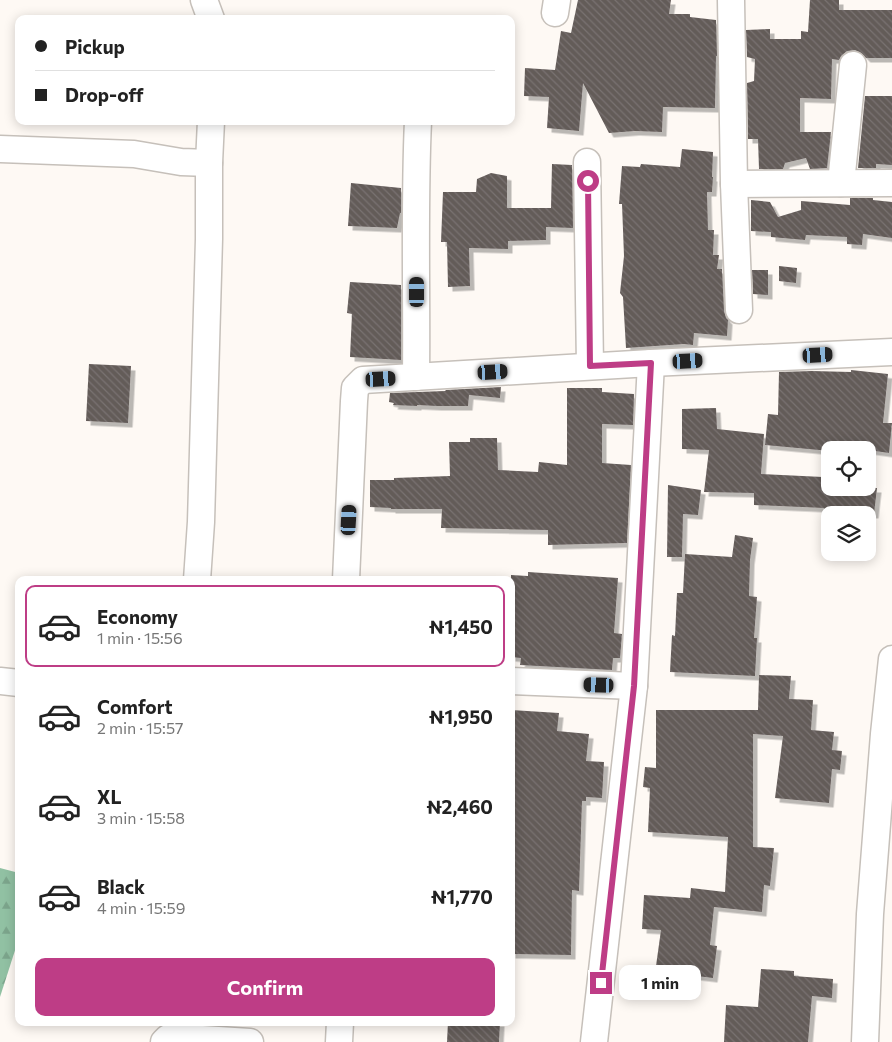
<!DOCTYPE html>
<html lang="en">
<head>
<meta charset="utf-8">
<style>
  :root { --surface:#fff; --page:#f2f2f2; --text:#222; --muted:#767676; --line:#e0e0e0; --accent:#be3d86 }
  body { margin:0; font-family:Commissioner,sans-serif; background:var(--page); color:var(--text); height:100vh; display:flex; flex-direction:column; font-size:19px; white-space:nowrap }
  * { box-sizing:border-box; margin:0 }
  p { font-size:16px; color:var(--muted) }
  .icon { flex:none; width:28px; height:28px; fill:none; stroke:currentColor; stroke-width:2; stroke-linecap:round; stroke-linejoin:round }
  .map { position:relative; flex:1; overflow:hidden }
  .sheet { position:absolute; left:15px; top:576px; width:500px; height:450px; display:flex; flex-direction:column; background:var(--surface); border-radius:10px; box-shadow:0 2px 12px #0003 }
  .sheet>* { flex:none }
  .hud { position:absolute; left:15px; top:15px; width:500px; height:110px; border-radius:10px; box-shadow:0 2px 12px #0003; display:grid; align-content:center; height:110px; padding:0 20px; background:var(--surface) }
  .tools { position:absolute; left:821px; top:441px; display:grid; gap:10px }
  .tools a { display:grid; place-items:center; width:55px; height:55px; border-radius:10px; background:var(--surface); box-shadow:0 2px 12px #0003; font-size:25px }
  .end { position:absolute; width:22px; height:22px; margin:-11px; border:6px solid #be3d86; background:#fff; box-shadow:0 0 0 2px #fff }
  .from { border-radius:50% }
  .bubble { position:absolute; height:35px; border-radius:10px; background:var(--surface); box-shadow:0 2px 12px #0003; font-size:16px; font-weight:700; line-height:35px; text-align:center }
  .car { position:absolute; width:15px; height:30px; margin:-15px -8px; border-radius:6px; box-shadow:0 0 4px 1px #0007; background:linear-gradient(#222 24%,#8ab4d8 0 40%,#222 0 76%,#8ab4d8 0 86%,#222 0) }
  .hud b { display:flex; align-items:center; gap:18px; height:48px; font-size:19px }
  .hud b+b { border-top:1px solid var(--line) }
  .hud i { width:12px; height:12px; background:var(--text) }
  ul { padding:9px 0 0; list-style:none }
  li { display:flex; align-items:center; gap:15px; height:82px; margin:0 10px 8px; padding:0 10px; border:2px solid transparent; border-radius:10px }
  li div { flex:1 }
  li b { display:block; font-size:19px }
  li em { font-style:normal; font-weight:700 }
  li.current { border-color:var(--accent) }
  li>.icon { width:45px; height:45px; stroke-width:1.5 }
  .primary-button { display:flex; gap:10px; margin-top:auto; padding:10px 20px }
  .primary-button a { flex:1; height:58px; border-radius:10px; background:var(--accent); color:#fff; font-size:20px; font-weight:700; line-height:58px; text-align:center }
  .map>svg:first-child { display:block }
</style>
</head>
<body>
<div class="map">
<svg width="892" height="1042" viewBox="0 0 892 1042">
  <defs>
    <pattern id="forest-firs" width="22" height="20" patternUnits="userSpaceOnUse" patternTransform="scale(1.25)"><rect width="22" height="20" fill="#91c1a3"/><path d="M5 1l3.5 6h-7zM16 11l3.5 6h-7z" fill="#7ca58c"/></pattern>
    <pattern id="building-back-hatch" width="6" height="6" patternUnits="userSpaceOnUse" patternTransform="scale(1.25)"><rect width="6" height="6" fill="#635b59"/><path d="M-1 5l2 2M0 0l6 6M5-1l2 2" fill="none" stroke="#797371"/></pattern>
    <filter id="shadow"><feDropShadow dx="4.5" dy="4.5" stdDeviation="0" flood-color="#0004"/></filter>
  </defs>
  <rect width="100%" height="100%" fill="#fef9f4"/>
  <path fill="url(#forest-firs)" d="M 0,868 L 19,873 L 19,938 L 0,997 Z"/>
  <g fill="url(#building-back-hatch)" filter="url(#shadow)">
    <path d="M 578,0 L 671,0 L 669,14 L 690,14 L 690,17 L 716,20 L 717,56 L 716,56 L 715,108 L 663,107 L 662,132 L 635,131 L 609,133 L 583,83 L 579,131 L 547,128 L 549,97 L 524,96 L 525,68 L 555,70 L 561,31 L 571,33 Z"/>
    <path d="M 810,0 L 839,0 L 839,10 L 892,10 L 892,58 L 866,58 L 861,53 L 855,50 L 847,51 L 841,56 L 839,60 L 832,59 L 831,99 L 800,98 L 800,132 L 831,132 L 827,168 L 810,169 L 806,158 L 785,163 L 783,169 L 759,169 L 758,139 L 748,139 L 747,83 L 754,81 L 755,59 L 747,57 L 746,30 L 770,29 L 770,39 L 801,39 L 801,31 L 808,32 Z"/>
    <path d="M 865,96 L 892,96 L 892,165 L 876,164 L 876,168 L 858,168 Z"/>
    <path d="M 682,149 L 713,152 L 712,177 L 713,177 L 712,192 L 707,192 L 708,230 L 714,230 L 713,255 L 719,255 L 717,269 L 722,269 L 724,311 L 726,318 L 728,320 L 727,336 L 694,333 L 693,345 L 684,344 L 626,348 L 623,297 L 620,293 L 624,256 L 622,204 L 619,204 L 622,166 L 640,167 L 641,164 L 680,167 Z"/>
    <path d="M 552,164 L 572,165 L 573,228 L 546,227 L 546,240 L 508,241 L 508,249 L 469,248 L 470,286 L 448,287 L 447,242 L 441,242 L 443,192 L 476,192 L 477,179 L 491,173 L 507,176 L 507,208 L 551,208 Z"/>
    <path d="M 351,183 L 401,188 L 401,213 L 400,213 L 397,228 L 348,226 Z"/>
    <path d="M 850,198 L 873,198 L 873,200 L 892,202 L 892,238 L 863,234 L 862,245 L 847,244 L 847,237 L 806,235 L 805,240 L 771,237 L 771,232 L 751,231 L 751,200 L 770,202 L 778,217 L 801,210 L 801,201 L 850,205 Z"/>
    <path d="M 779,266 L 797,268 L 796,283 L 779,281 Z"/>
    <path d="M 752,270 L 768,270 L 768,295 L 753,294 Z"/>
    <path d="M 350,282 L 401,285 L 401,360 L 350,357 L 352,314 L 347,313 Z"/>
    <path d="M 89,364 L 131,366 L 128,423 L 86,421 Z"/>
    <path d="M 851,370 L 888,374 L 883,423 L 892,423 L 889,453 L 868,450 L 830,450 L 830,451 L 765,445 L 768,414 L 778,415 L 779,372 L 812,371 L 851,372 Z"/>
    <path d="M 501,387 L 500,398 L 469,395 L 468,406 L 437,406 L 417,405 L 417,406 L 393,405 L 394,403 L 389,402 L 390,393 L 445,391 L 446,390 Z"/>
    <path d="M 567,388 L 602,388 L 602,392 L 634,394 L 633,425 L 602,424 L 602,463 L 631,465 L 627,543 L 548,545 L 548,530 L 441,528 L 442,509 L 391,509 L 391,508 L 370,507 L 370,480 L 394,480 L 394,478 L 450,476 L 449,442 L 470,442 L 470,438 L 497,438 L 498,470 L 538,472 L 539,462 L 567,465 Z"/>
    <path d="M 716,408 L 717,429 L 764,434 L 761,474 L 823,477 L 823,479 L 830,480 L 830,488 L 877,488 L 874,514 L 824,510 L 824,508 L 754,505 L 754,493 L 704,492 L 709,450 L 682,449 L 682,409 Z"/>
    <path d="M 668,485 L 701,490 L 698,515 L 683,514 L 682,557 L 667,557 Z"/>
    <path d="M 735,535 L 753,538 L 750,560 L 749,596 L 757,597 L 754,638 L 757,638 L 755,676 L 670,672 L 672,635 L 675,636 L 677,593 L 683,593 L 685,554 L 732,557 Z"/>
    <path d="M 528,572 L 618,578 L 614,633 L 622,634 L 620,658 L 613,658 L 612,670 L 520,665 L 521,658 L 511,657 L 511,575 L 528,576 Z"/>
    <path d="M 759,675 L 791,676 L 789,699 L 813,700 L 811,730 L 834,732 L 832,750 L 842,751 L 840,770 L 832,769 L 829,803 L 775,798 L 783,736 L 753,734 L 753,847 L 774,848 L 770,886 L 764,885 L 762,912 L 714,907 L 710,945 L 717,946 L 713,978 L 673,973 L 673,968 L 656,966 L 661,930 L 642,929 L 644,895 L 690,898 L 691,888 L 725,892 L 728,837 L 648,832 L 650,788 L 643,787 L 645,767 L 656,768 L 656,710 L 758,710 Z"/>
    <path d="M 511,710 L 559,713 L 557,731 L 589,734 L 586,761 L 604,762 L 602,798 L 586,797 L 586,801 L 582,801 L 579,891 L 572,890 L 571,955 L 511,954 Z"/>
    <path d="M 761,969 L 794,971 L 794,976 L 833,979 L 832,998 L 812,996 L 808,1042 L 724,1042 L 726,1005 L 758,1007 Z"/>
    <path d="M 448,1022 L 500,1022 L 499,1042 L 447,1042 Z"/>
  </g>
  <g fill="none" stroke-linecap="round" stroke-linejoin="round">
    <defs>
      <g id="minor">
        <path d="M 204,0 L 211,19"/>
        <path d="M 731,0 L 734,184 L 739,310"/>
        <path d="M 555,13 L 557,0"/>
        <path d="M 0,149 L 134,154 L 181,162 L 209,163"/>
        <path d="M 587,162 L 590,366"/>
        <path d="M 841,183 L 853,65"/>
        <path d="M 734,184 L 892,183"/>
        <path d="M 416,377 C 417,292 414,206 418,121"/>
        <path d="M 197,580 L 201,522 L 209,239 L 209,163 L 211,121"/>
        <path d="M 346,580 L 354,401 L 355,388 L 363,380 L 651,363 L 892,352"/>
        <path d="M 0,681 L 19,683"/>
        <path d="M 511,681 L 634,686"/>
        <path d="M 164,1042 L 168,1038 L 186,1038 L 250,1042"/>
        <path d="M 339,1042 L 340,1022"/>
        <path d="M 594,1042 L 634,686 L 651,363"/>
        <path d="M 865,1042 L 870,914 L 884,734 L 892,659"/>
      </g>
    </defs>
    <use href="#minor" stroke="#c6c0ba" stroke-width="29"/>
    <use href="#minor" stroke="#fff" stroke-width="26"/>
  </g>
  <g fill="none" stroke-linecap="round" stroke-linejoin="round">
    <path stroke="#be3d86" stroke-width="6" d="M 588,181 L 590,366 L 651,363 L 634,686 L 601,983"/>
  </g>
</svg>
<div class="tools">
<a><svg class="icon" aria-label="locate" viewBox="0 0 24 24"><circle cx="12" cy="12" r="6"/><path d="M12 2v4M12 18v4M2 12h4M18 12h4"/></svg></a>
<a><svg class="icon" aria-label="layers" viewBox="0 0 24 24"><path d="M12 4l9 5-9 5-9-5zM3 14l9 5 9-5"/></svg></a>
</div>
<i class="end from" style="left:588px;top:181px"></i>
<i class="end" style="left:601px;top:983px"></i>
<div class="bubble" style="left:619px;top:965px;width:82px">1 min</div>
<i class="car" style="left:417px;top:292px;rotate:0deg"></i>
<i class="car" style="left:818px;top:355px;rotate:87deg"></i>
<i class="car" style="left:688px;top:361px;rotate:87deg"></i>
<i class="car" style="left:493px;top:372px;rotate:87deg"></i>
<i class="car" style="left:381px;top:379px;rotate:87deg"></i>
<i class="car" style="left:349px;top:520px;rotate:3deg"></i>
<i class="car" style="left:599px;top:685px;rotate:272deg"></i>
<div class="hud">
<b><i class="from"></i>Pickup</b>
<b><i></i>Drop-off</b>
</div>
<section class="sheet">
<ul>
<li class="current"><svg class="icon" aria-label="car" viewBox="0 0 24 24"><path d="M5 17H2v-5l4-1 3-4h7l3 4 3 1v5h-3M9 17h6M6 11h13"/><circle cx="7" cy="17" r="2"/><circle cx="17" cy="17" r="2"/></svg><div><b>Economy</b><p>1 min · 15:56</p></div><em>₦1,450</em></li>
<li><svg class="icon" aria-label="car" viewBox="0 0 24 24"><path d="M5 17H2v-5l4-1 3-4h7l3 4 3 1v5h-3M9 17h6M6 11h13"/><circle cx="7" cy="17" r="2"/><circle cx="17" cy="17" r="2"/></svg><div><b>Comfort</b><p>2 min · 15:57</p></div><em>₦1,950</em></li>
<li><svg class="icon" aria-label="car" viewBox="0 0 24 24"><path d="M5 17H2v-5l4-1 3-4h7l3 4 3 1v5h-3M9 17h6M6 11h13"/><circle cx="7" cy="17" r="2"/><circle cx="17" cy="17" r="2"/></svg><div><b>XL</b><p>3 min · 15:58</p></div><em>₦2,460</em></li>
<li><svg class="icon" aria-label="car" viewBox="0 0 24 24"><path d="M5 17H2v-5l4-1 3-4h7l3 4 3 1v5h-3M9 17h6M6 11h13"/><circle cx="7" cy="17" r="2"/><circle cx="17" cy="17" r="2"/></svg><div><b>Black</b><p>4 min · 15:59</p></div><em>₦1,770</em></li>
</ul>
<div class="primary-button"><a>Confirm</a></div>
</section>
</div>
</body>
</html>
